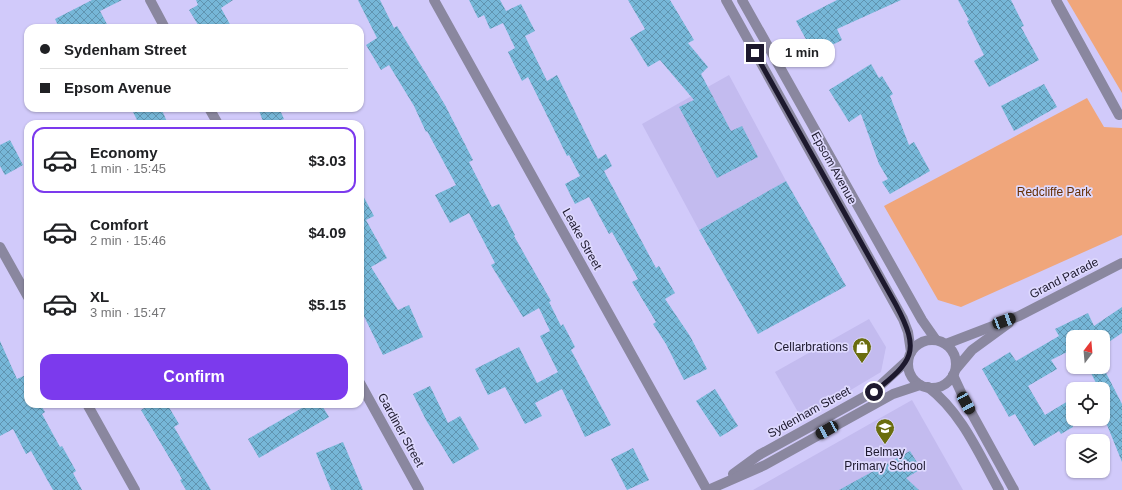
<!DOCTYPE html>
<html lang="en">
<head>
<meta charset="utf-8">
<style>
  :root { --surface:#fff; --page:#f2f2f2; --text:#202124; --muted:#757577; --line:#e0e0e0; --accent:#7c3aed }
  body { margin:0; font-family:Arial,sans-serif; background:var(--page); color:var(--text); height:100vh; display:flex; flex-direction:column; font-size:15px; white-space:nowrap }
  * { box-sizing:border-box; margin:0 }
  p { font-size:13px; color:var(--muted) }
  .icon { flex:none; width:22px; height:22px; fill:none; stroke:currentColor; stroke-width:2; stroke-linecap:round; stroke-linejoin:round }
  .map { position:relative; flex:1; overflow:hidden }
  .side { position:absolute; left:24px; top:120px; width:340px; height:288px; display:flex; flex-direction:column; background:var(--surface); border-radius:12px; box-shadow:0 1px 3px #0004 }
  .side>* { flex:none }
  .guide { position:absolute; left:24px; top:24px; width:340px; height:88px; border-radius:12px; box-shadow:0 1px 3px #0004; display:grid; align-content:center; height:88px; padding:0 16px; background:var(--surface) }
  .needle { width:26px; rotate:16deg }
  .controls { position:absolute; left:1066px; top:330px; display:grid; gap:8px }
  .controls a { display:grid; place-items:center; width:44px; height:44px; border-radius:8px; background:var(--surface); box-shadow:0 1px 3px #0004; font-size:20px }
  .end { position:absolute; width:18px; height:18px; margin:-9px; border:5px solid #1d192e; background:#fff; box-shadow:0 0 0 2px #fff }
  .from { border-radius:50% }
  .bubble { position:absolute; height:28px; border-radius:12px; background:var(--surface); box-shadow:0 1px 3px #0004; font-size:13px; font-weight:700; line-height:28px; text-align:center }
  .car { position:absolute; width:12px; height:24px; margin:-12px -6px; border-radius:5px; box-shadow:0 0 3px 1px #0007; background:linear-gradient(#222 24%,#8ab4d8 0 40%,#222 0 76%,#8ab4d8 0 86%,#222 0) }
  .guide b { display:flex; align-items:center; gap:14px; height:38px; font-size:15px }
  .guide b+b { border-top:1px solid var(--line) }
  .guide i { width:10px; height:10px; background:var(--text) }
  ul { padding:7px 0 0; list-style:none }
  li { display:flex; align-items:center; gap:12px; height:66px; margin:0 8px 6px; padding:0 8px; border:2px solid transparent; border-radius:12px }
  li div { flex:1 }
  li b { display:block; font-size:15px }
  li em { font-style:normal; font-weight:700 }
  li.active { border-color:var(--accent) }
  li>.icon { width:36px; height:36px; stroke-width:1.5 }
  .primary-button { display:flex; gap:8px; margin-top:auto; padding:8px 16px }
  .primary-button a { flex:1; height:46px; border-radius:12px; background:var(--accent); color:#fff; font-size:16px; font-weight:700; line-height:46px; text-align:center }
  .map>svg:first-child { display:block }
</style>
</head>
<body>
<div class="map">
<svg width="1122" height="490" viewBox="0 0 1122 490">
  <defs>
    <pattern id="building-cross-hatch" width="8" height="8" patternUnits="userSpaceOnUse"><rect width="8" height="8" fill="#76b7d8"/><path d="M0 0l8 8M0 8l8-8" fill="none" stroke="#6094b0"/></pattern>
  </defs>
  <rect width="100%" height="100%" fill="#d1cafa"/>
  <g fill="#c3bbef">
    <path d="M 729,75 L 786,181 L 699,230 L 642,124 Z"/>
    <path d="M 869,319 L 886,347 L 881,372 L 802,419 L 775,372 Z"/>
    <path d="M 912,400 L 963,490 L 753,490 Z"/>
  </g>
  <g fill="#f0a67b">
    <path d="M 1067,0 L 1122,0 L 1122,93 Z"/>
    <path d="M 1087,98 L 1104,127 L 1122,128 L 1122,235 L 961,307 L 938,300 L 884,206 Z"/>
  </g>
  <g fill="url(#building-cross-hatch)">
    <path d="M 92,0 L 122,0 L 100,11 L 109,28 L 59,28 L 55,19 Z"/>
    <path d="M 196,0 L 233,0 L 221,8 L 232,28 L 200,28 L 189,10 L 198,5 Z"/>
    <path d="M 358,0 L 380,0 L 394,28 L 397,26 L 445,105 L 473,160 L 469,162 L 492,207 L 499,204 L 515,235 L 514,236 L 551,301 L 549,302 L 561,326 L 563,324 L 575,347 L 571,350 L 611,425 L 585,437 L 562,389 L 535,403 L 542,416 L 525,424 L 505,387 L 488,395 L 475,369 L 519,347 L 537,383 L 558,372 L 540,336 L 550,331 L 539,308 L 523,317 L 491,265 L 495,263 L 469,213 L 450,223 L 435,195 L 456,185 L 427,131 L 426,132 L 414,106 L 389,65 L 381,70 L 366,45 L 377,38 Z"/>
    <path d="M 469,0 L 500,0 L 506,11 L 521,4 L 535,31 L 525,36 L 547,81 L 557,75 L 598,159 L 606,154 L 612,166 L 604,171 L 656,268 L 659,266 L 675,293 L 665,299 L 690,336 L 707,369 L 684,380 L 666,344 L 653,324 L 656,322 L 632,282 L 638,279 L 612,232 L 609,234 L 589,197 L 575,204 L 565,184 L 580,176 L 569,155 L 567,156 L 528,77 L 522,81 L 508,52 L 515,48 L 503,23 L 490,29 L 484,15 L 478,18 Z"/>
    <path d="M 628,0 L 670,0 L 694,40 L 688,43 L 708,67 L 701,74 L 731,131 L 742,126 L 758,157 L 717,178 L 679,107 L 694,100 L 660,60 L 648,67 L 630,38 L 645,29 Z"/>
    <path d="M 837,0 L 901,0 L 837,29 L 842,40 L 814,54 L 796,21 Z"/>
    <path d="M 958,0 L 1011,0 L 1024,26 L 1021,27 L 1039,60 L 989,87 L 974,61 L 984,55 L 967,21 L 969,20 Z"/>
    <path d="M 871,64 L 879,78 L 882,76 L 893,94 L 890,96 L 909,145 L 914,142 L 930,171 L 890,194 L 882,182 L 888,179 L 879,164 L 861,114 L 849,122 L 829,90 Z"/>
    <path d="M 1044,84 L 1057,107 L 1014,131 L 1001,106 Z"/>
    <path d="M 131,108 L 161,108 L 168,124 L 139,124 Z"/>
    <path d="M 258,108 L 279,108 L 284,119 L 270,124 L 264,124 Z"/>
    <path d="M 10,140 L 23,165 L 5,175 L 0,166 L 0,145 Z"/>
    <path d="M 786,181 L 846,286 L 758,334 L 699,230 Z"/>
    <path d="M 360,190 L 374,216 L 366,220 L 387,258 L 371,267 L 398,310 L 409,305 L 423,337 L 383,355 L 360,308 Z"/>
    <path d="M 1122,307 L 1122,333 L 1103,346 L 1103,337 L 1073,337 L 1073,349 L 1051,360 L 1057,369 L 1028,386 L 1045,415 L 1073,398 L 1073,427 L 1061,434 L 1059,431 L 1034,446 L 1015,414 L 1009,417 L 982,369 L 1010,352 L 1016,361 L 1059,336 L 1055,329 L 1088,313 L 1094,326 Z"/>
    <path d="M 0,341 L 17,379 L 28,374 L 28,404 L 40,404 L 45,412 L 42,414 L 60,447 L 62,446 L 76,471 L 73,473 L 82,490 L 53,490 L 31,451 L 26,454 L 13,429 L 0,436 Z"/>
    <path d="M 1088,367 L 1103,367 L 1122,404 L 1122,462 L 1103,415 L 1103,389 L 1099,389 Z"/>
    <path d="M 430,386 L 448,423 L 460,416 L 479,449 L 453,464 L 426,420 L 413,394 Z"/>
    <path d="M 715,389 L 738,426 L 720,437 L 696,401 Z"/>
    <path d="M 151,404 L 167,404 L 179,424 L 174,427 L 211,490 L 186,490 L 180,480 L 182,479 L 141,410 Z"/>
    <path d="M 309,404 L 321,404 L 329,417 L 259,458 L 248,439 Z"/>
    <path d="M 343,442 L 363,490 L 331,490 L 316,453 Z"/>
    <path d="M 633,448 L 649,480 L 627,490 L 611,459 Z"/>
    <path d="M 910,451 L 921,469 L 906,478 L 919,490 L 839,490 Z"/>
  </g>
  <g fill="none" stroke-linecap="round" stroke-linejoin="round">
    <g stroke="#8a879f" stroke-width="10">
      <path d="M 150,0 L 165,28"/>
      <path d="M 434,0 L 707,490"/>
      <path d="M 1056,0 L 1119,115"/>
      <path d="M 209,108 L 218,124"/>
      <path d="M 0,247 L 28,297"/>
      <path d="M 946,344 L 1019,316 L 1122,263"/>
      <path d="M 956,369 L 972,350 L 1009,323"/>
      <path d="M 360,383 L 419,490"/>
      <path d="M 87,404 L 135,490"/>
    </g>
    <g stroke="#8a879f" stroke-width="10">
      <path d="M 726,0 L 903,319 L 908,332 L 911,352"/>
      <path d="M 742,0 L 922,320 L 936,340"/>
      <circle cx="932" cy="364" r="24"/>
      <path d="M 953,375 L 966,403 L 1014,490"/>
      <path d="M 928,387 C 962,413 979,454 999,490"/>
      <path d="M 733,474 L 759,455 L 873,392 L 908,360"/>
      <path d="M 708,490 L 765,465 L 893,394 L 920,385"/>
    </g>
  </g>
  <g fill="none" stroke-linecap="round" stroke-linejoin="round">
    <path stroke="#1d192e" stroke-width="5" d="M 755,53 L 896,305 C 921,352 913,361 874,392"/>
  </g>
  <defs>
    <symbol id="shop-pin" viewBox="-11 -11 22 30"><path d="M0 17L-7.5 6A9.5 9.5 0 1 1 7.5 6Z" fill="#6a6d0f" stroke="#ded9fe"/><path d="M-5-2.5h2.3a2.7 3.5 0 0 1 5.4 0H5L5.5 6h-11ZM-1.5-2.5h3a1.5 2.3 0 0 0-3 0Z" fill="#fff"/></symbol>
    <symbol id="school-pin" viewBox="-11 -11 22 30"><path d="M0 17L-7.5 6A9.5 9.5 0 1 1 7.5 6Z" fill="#6a6d0f" stroke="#ded9fe"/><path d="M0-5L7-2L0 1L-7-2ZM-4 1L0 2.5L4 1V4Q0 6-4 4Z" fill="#fff"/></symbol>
  </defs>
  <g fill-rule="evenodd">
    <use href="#shop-pin" x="851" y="336" width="22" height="30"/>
    <use href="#school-pin" x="874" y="417" width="22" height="30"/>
  </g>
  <g text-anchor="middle" stroke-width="3.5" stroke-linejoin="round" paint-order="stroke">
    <g font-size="12" fill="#1d192e" stroke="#ded9fe">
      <text transform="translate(834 168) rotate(61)" y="4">Epsom Avenue</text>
      <text transform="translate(582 239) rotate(61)" y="4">Leake Street</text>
      <text transform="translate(1064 278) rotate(-27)" y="4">Grand Parade</text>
      <text transform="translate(809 412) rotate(-29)" y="4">Sydenham Street</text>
      <text transform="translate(401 430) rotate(61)" y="4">Gardiner Street</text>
    </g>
    <g font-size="12" fill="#652e03" stroke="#ded9fe">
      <text x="1054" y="196">Redcliffe Park</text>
    </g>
    <g font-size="12" fill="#1d192e" stroke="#ded9fe" text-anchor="end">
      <text x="848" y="351">Cellarbrations</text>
      <text x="885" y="456" text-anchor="middle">Belmay<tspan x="885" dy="14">Primary School</tspan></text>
    </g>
  </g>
</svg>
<div class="controls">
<a><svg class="needle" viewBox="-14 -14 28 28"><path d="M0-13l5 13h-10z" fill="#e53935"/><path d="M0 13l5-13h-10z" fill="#757577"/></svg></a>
<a><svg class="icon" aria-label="locate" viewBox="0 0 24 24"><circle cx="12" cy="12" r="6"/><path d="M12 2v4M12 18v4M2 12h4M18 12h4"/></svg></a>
<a><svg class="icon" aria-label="layers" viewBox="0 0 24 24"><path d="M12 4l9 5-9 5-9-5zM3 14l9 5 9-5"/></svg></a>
</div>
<i class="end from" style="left:874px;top:392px"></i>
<i class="end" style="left:755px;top:53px"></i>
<div class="bubble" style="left:769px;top:39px;width:66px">1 min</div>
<i class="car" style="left:1004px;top:321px;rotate:70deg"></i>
<i class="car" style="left:966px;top:403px;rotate:151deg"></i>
<i class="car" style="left:827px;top:430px;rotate:241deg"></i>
<div class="guide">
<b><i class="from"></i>Sydenham Street</b>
<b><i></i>Epsom Avenue</b>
</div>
<section class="side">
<ul>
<li class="active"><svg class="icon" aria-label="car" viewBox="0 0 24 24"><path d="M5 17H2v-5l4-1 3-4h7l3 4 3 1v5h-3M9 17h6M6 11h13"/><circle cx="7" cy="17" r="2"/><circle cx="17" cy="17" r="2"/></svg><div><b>Economy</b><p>1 min · 15:45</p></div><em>$3.03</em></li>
<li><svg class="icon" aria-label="car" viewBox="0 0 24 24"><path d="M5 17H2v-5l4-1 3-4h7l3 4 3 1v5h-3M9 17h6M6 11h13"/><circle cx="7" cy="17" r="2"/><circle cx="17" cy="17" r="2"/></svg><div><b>Comfort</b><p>2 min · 15:46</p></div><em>$4.09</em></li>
<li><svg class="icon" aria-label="car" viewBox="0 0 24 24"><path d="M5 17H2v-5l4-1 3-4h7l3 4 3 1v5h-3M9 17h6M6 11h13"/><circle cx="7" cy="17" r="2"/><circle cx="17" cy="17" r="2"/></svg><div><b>XL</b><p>3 min · 15:47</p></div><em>$5.15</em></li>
</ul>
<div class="primary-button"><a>Confirm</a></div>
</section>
</div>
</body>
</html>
